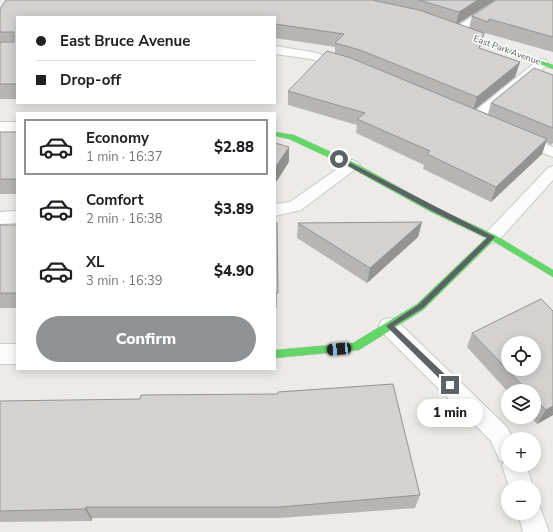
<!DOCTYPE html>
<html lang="en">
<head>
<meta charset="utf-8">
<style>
  :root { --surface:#fff; --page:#f6f6f6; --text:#202124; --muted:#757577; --line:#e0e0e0; --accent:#8f9294 }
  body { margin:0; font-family:"Nunito Sans",sans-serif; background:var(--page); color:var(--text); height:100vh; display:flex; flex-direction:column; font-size:15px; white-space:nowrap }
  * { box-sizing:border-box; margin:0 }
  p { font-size:13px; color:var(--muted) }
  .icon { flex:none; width:22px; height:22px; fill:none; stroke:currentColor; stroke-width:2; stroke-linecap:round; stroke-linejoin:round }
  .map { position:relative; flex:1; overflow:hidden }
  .drawer { position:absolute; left:16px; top:112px; width:260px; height:258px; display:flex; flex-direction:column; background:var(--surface); border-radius:0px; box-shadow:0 2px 10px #0003 }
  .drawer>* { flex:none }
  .guide { position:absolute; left:16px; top:16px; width:260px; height:88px; border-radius:0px; box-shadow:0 2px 10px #0003; display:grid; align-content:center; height:88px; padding:0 20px; background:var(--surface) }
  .controls { position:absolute; left:501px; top:336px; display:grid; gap:8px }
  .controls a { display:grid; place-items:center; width:40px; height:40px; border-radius:50%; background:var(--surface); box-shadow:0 2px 10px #0003; font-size:20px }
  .end { position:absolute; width:18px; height:18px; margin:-9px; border:5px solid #5d6266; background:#fff; box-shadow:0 0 0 2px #fff }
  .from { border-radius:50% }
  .bubble { position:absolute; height:28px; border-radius:14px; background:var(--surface); box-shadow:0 2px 10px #0003; font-size:13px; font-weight:800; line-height:28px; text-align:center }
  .car { position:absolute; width:12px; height:24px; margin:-12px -6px; border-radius:5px; box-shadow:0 0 3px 1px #0007; background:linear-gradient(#222 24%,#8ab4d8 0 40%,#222 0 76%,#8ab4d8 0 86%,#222 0) }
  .guide b { display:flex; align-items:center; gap:14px; height:38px; font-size:15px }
  .guide b+b { border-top:1px solid var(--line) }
  .guide i { width:10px; height:10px; background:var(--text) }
  ul { padding:7px 0 0; list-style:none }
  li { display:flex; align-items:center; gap:12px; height:56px; margin:0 8px 6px; padding:0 12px; border:2px solid transparent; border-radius:0px }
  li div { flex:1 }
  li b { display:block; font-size:15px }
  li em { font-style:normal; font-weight:800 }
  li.on { border-color:var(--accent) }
  li>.icon { width:36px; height:36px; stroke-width:1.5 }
  .action { display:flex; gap:8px; margin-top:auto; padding:8px 20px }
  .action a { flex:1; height:46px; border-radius:24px; background:var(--accent); color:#fff; font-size:16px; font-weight:800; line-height:46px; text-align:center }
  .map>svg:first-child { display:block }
</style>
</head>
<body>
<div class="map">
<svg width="553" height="532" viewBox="0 0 553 532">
  <rect width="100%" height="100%" fill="#edebe8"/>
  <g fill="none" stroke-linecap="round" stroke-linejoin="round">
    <defs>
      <g id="lane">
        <path d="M 498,0 L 510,0 L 461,33 L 453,33 L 451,31 L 453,29 Z"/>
        <path d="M 275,46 L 312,52 L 348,62 L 350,65 L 348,68 L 344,69 L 311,59 L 275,54 Z"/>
        <path d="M 542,59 L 546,60 L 548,63 L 546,66 L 480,121 L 475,122 L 470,121 L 468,118 L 470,115 L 538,60 Z"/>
        <path d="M 522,135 L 553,147 L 553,157 L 517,142 L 515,139 L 517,136 Z"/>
        <path d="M 352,160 L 357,162 L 360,165 L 357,168 L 301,210 L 275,216 L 275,204 L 290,202 L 347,162 Z"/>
        <path d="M 553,166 L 553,180 L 498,241 L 492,243 L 486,241 L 483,237 L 486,233 L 548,168 Z"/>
        <path d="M 17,211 L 17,223 L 0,224 L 0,212 Z"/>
        <path d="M 389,318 L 396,320 L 507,427 L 513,439 L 508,439 L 508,465 L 526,465 L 533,487 L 509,487 L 502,465 L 504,462 L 500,461 L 491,441 L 382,332 L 379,326 L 382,320 Z"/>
        <path d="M 534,502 L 539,504 L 549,532 L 523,532 L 518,513 L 534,513 Z"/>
      </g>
      <g id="street">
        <rect x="0" y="122" width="17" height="10"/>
        <rect x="0" y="344" width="17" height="20"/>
      </g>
      <g id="fast">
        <path d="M 452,30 L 456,30 L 553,65 L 553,69 L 452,32 Z"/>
        <path d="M 275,132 L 294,135 L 355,163 L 437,208 L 495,235 L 553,270 L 553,277 L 493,241 L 423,310 L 359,350 L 275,358 L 275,350 L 353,343 L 417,304 L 486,238 L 431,212 L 349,167 L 289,139 L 275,136 Z"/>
      </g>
    </defs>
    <use href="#lane" stroke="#c9caca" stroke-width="2"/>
    <use href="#street" stroke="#c9caca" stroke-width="2"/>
    <use href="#fast" stroke="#c7c8c7" stroke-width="1"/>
    <use href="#lane" fill="#fcfcfc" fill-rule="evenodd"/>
    <use href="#street" fill="#fcfcfc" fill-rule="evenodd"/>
    <use href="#fast" fill="#63d668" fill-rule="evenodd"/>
  </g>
  <g fill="#b6b5b4">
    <path d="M 6,0 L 495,0 L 458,24 L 469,28 L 472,16 L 553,0 L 553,52 L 485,33 L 484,35 L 480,48 L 520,62 L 515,77 L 475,109 L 488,114 L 491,103 L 553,75 L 553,143 L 551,145 L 546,142 L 542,154 L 491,202 L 423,169 L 424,165 L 356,133 L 357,125 L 288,105 L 288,91 L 335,53 L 335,47 L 275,38 L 275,17 L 17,17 L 17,99 L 0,99 L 0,9 Z"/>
    <rect x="0" y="132" width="17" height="62"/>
    <path d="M 422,222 L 418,237 L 367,283 L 297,238 L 298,223 Z"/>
    <rect x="275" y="223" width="2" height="85"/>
    <rect x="0" y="225" width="17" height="83"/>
    <path d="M 553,311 L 553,415 L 537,424 L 531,417 L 534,417 L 534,391 L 508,391 L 508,392 L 467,347 L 472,333 Z"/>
    <path d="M 0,401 L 420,495 L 415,508 L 280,518 L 92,518 L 92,521 L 0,522 Z"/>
  </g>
  <g fill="#949392">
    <path d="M 478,0 L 495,0 L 456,25 L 459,12 Z"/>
    <path d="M 520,62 L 515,77 L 473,111 L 477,97 Z"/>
    <path d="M 547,139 L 542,154 L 491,202 L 496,187 Z"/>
    <path d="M 289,147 L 289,162 L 275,184 L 275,168 Z"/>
    <path d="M 422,222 L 418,237 L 367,283 L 370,268 Z"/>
    <path d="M 553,406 L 553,415 L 537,424 L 546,410 Z"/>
    <path d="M 86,507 L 92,518 L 92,521 L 85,509 Z"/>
  </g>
  <g fill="#d4d2d1" stroke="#949392" fill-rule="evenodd">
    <path d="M 6,0 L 372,0 L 419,10 L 484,33 L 479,48 L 520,62 L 477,97 L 360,50 L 335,43 L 344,34 L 275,24 L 275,17 L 17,17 L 17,84 L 0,84 L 0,42 L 14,42 L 14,32 L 0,32 L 0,9 Z"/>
    <path d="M 419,0 L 478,0 L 459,12 Z"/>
    <path d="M 496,0 L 553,0 L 553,37 L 489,19 L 488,22 L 472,16 Z"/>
    <path d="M 327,51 L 351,58 L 547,139 L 496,187 L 427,154 L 430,151 L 357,119 L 365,113 L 288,91 Z"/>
    <path d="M 534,68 L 553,75 L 553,128 L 491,103 Z"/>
    <rect x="0" y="132" width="17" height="47"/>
    <path d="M 275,143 L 289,147 L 275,168 Z"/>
    <path d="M 422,222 L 370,268 L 298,223 Z"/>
    <path d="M 275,223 L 277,223 L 278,293 L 275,293 Z"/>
    <rect x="0" y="225" width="17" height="68"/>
    <path d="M 541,299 L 553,311 L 553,406 L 546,410 L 534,398 L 534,391 L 528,391 L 472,333 ZM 508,343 L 534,343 L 534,369 L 508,369 Z"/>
    <path d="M 393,384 L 420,495 L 280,507 L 86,507 L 85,509 L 0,511 L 0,401 L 140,399 L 141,395 L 278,394 L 278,392 Z"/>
  </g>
  <path fill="#5d6266" d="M 337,158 L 341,158 L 495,237 L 423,308 L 394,326 L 453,382 L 453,387 L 448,387 L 386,326 L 418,305 L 487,238 L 432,211 L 337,160 Z"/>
  <g text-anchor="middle" stroke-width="3" stroke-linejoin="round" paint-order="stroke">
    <g font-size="9" fill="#5d6266" stroke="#fff">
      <text transform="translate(507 50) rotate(20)" y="3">East Park Avenue</text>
    </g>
  </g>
</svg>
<div class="controls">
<a><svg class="icon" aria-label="locate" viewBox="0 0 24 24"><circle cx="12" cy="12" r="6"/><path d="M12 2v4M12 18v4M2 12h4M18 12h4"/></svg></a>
<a><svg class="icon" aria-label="layers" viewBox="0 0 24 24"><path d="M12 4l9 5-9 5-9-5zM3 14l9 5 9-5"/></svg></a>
<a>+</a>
<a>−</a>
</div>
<i class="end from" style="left:339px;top:159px"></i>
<i class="end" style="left:450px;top:385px"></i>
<div class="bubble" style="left:417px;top:399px;width:66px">1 min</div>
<i class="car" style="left:339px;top:349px;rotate:265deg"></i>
<div class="guide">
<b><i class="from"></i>East Bruce Avenue</b>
<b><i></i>Drop-off</b>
</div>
<section class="drawer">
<ul>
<li class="on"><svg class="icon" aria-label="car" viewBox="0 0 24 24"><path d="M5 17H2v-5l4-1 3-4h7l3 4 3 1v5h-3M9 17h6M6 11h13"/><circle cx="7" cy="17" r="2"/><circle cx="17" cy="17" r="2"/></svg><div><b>Economy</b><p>1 min · 16:37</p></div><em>$2.88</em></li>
<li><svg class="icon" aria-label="car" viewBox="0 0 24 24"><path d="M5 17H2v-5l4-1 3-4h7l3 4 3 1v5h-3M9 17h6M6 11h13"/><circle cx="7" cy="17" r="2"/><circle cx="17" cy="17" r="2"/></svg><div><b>Comfort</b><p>2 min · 16:38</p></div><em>$3.89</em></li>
<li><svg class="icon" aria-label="car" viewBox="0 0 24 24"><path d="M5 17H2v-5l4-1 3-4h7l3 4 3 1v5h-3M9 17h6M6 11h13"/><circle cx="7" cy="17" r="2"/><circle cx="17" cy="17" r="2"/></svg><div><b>XL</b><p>3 min · 16:39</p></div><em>$4.90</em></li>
</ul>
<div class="action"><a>Confirm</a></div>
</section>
</div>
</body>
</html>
